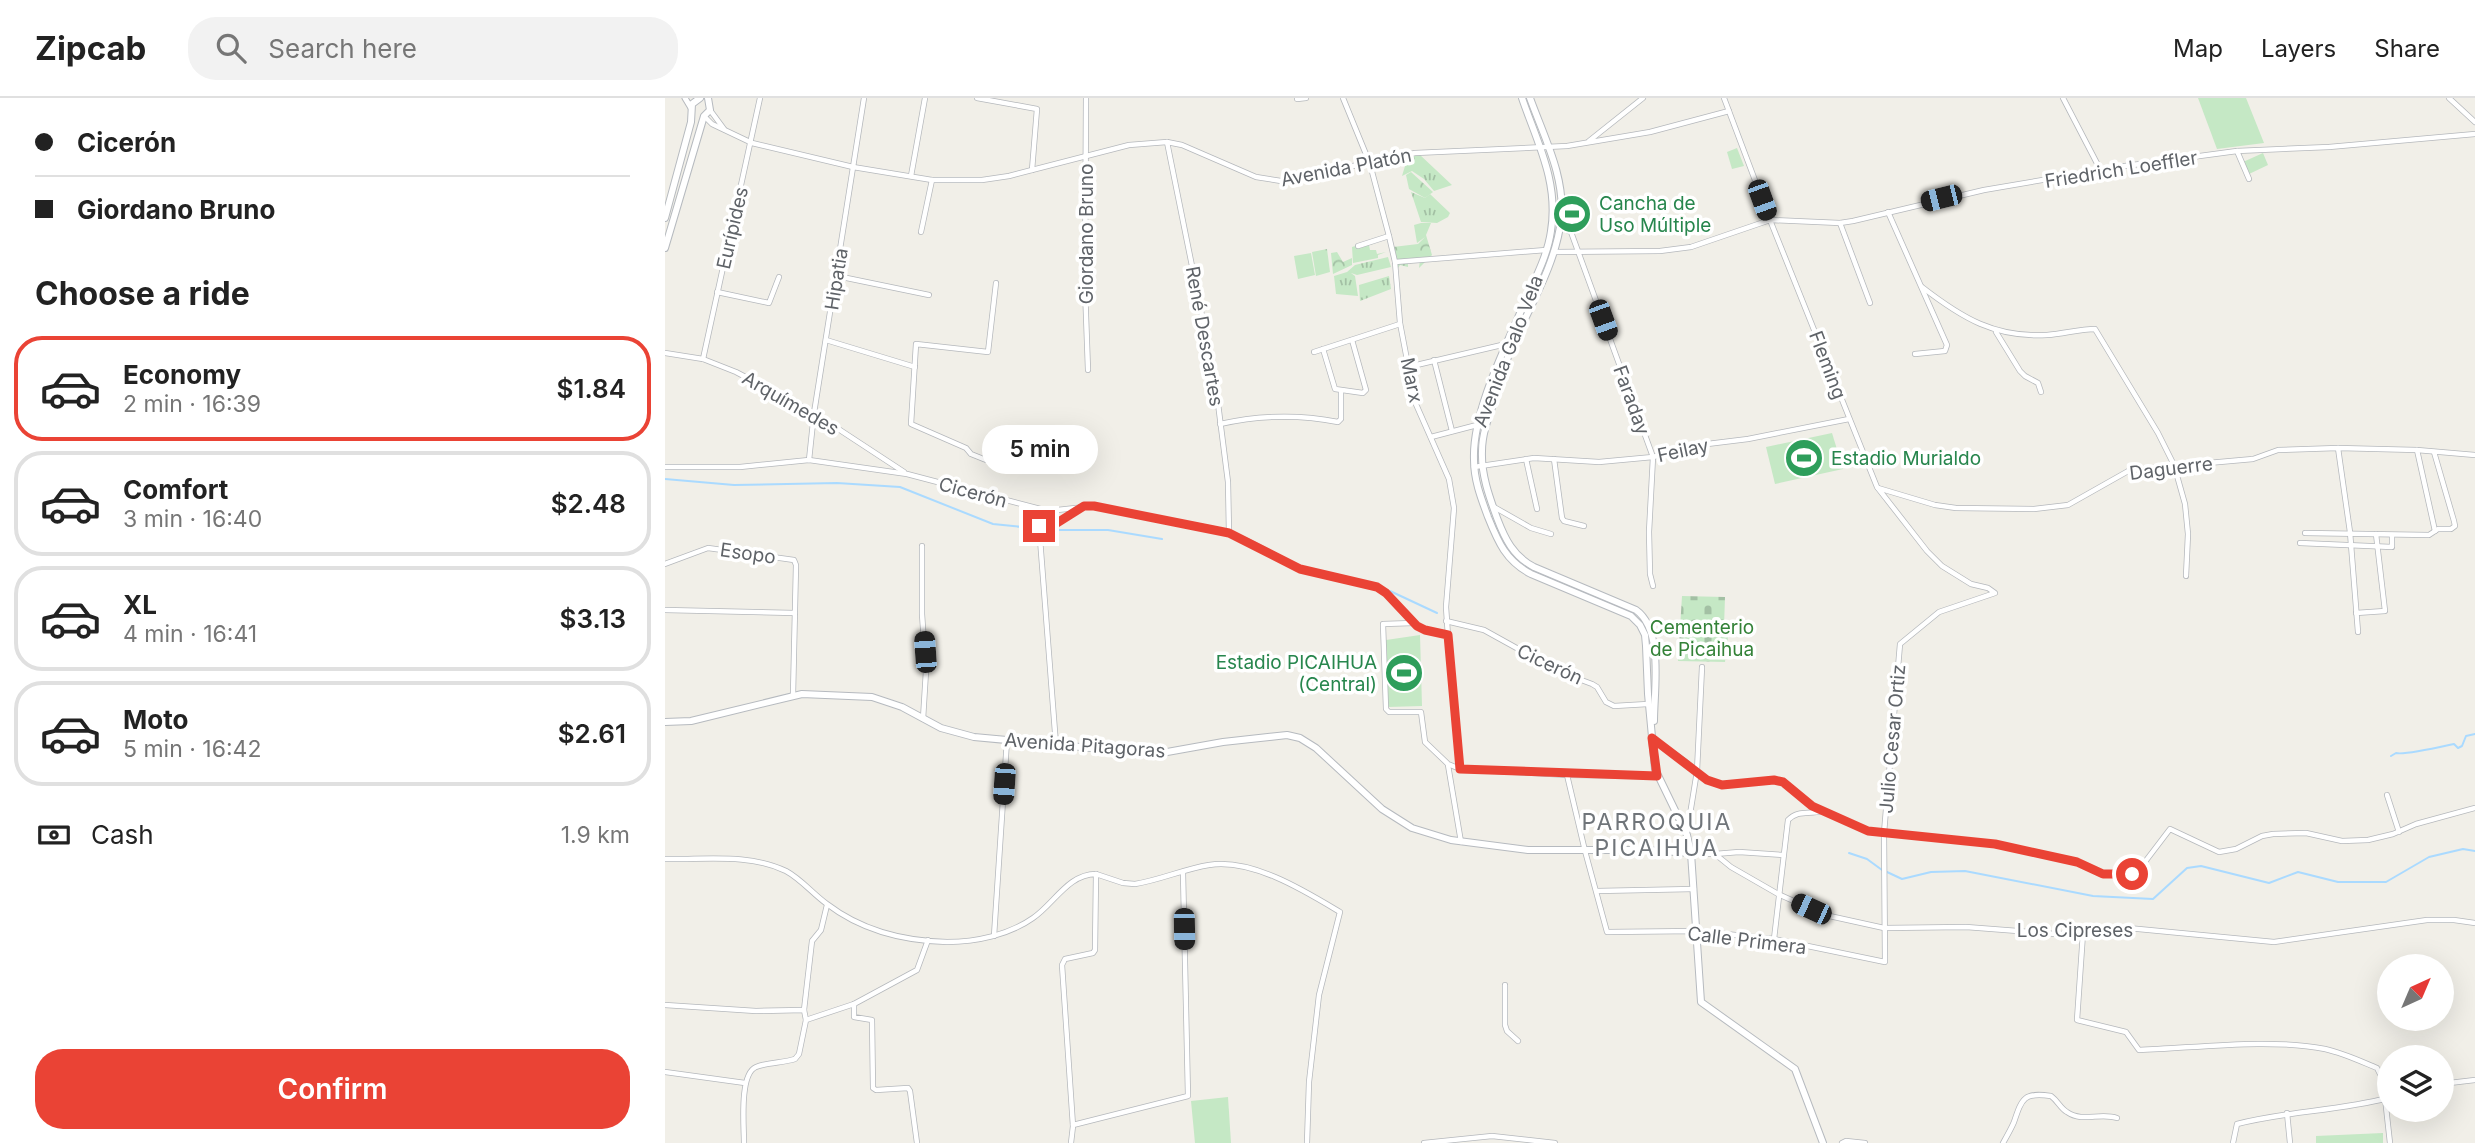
<!DOCTYPE html>
<html lang="en">
<head>
<meta charset="utf-8">
<style>
  :root { --surface:#fff; --page:#f2f2f2; --text:#222; --muted:#767676; --line:#e0e0e0; --accent:#ea4335 }
  body { margin:0; font-family:Inter,sans-serif; background:var(--page); color:var(--text); height:100vh; display:flex; flex-direction:column; font-size:26px; white-space:nowrap }
  * { box-sizing:border-box; margin:0 }
  p { font-size:23px; color:var(--muted) }
  .icon { flex:none; width:38px; height:38px; fill:none; stroke:currentColor; stroke-width:2; stroke-linecap:round; stroke-linejoin:round }
  .map { position:relative; flex:1; overflow:hidden }
  .sheet { display:flex; flex-direction:column; background:var(--surface); width:665px }
  .sheet>* { flex:none }
  .guide { display:grid; align-content:center; height:154px; padding:0 35px; background:var(--surface) }
  .needle { width:46px; rotate:44deg }
  .tools { position:absolute; left:1712px; top:856px; display:grid; gap:14px }
  .tools a { display:grid; place-items:center; width:77px; height:77px; border-radius:50%; background:var(--surface); box-shadow:0 7px 28px #0002; font-size:35px }
  .end { position:absolute; width:32px; height:32px; margin:-16px; border:9px solid #ea4335; background:#fff; box-shadow:0 0 0 4px #fff }
  .from { border-radius:50% }
  .bubble { position:absolute; height:49px; border-radius:24px; background:var(--surface); box-shadow:0 7px 28px #0002; font-size:23px; font-weight:600; line-height:49px; text-align:center }
  .car { position:absolute; width:21px; height:42px; margin:-21px -10px; border-radius:9px; box-shadow:0 0 5px 2px #0007; background:linear-gradient(#222 24%,#8ab4d8 0 40%,#222 0 76%,#8ab4d8 0 86%,#222 0) }
  .guide b { display:flex; align-items:center; gap:24px; height:66px; font-size:26px }
  .guide b+b { border-top:2px solid var(--line) }
  .guide i { width:18px; height:18px; background:var(--text) }
  ul { padding:0; list-style:none }
  li { display:flex; align-items:center; gap:21px; height:105px; margin:0 14px 10px; padding:0 21px; border:4px solid var(--line); border-radius:28px }
  li div { flex:1 }
  li b { display:block; font-size:26px }
  li em { font-style:normal; font-weight:600 }
  li.active { border-color:var(--accent) }
  li>.icon { width:63px; height:63px; stroke-width:1.5 }
  h2 { padding:0 35px; font-size:32px; line-height:84px }
  .pay { display:flex; align-items:center; gap:18px; height:77px; padding:0 35px; font-size:26px }
  .pay p { margin-inline-start:auto }
  .primary-button { display:flex; gap:14px; margin-top:auto; padding:14px 35px }
  .primary-button a { flex:1; height:80px; border-radius:28px; background:var(--accent); color:#fff; font-size:28px; font-weight:600; line-height:80px; text-align:center }
  header { display:flex; align-items:center; gap:42px; box-sizing:border-box; height:98px; padding:0 35px; background:var(--surface); border-bottom:2px solid var(--line) }
  header strong { font-size:33px }
  nav { display:flex; gap:38px; margin-inline-start:auto; font-size:24px }
  .search { width:490px; height:63px; background:var(--page); display:flex; align-items:center; gap:18px; box-sizing:border-box; padding:0 24px; border-radius:28px; color:var(--muted); font-size:26px }
  main { display:flex; flex:1; min-height:0 }
  .map>svg:first-child { display:block }
</style>
</head>
<body>
<header>
<strong>Zipcab</strong>
<div class="search"><svg class="icon" aria-label="search" viewBox="0 0 24 24"><circle cx="10" cy="10" r="6"/><path d="M15 15l6 6"/></svg>Search here</div>
<nav><a>Map</a><a>Layers</a><a>Share</a></nav>
</header>
<main>
<section class="sheet">
<div class="guide">
<b><i class="from"></i>Cicerón</b>
<b><i></i>Giordano Bruno</b>
</div>
<h2>Choose a ride</h2>
<ul>
<li class="active"><svg class="icon" aria-label="car" viewBox="0 0 24 24"><path d="M5 17H2v-5l4-1 3-4h7l3 4 3 1v5h-3M9 17h6M6 11h13"/><circle cx="7" cy="17" r="2"/><circle cx="17" cy="17" r="2"/></svg><div><b>Economy</b><p>2 min · 16:39</p></div><em>$1.84</em></li>
<li><svg class="icon" aria-label="car" viewBox="0 0 24 24"><path d="M5 17H2v-5l4-1 3-4h7l3 4 3 1v5h-3M9 17h6M6 11h13"/><circle cx="7" cy="17" r="2"/><circle cx="17" cy="17" r="2"/></svg><div><b>Comfort</b><p>3 min · 16:40</p></div><em>$2.48</em></li>
<li><svg class="icon" aria-label="car" viewBox="0 0 24 24"><path d="M5 17H2v-5l4-1 3-4h7l3 4 3 1v5h-3M9 17h6M6 11h13"/><circle cx="7" cy="17" r="2"/><circle cx="17" cy="17" r="2"/></svg><div><b>XL</b><p>4 min · 16:41</p></div><em>$3.13</em></li>
<li><svg class="icon" aria-label="car" viewBox="0 0 24 24"><path d="M5 17H2v-5l4-1 3-4h7l3 4 3 1v5h-3M9 17h6M6 11h13"/><circle cx="7" cy="17" r="2"/><circle cx="17" cy="17" r="2"/></svg><div><b>Moto</b><p>5 min · 16:42</p></div><em>$2.61</em></li>
</ul>
<div class="pay"><svg class="icon" aria-label="cash" viewBox="0 0 24 24"><path d="M3 7h18v10H3z"/><circle cx="12" cy="12" r="2"/></svg>Cash<p>1.9 km</p></div>
<div class="primary-button"><a>Confirm</a></div>
</section>
<div class="map">
<svg width="1810" height="1045" viewBox="0 0 1810 1045">
  <defs>
    <pattern id="grass-tufts" width="24" height="20" patternUnits="userSpaceOnUse" patternTransform="scale(1.75)"><rect width="24" height="20" fill="#c5e8c5"/><path d="M3 7l-1-3M5 7V3M7 7l1-3M15 17l-1-3M17 17v-4M19 17l1-3" fill="none" stroke="#a3c0a4"/></pattern>
    <pattern id="forest-crowns" width="20" height="18" patternUnits="userSpaceOnUse" patternTransform="scale(1.75)"><rect width="20" height="18" fill="#c5e8c5"/><path d="M2 6a3 3 0 1 1 6 0M12 15a3 3 0 1 1 6 0" fill="none" stroke="#a3c0a4"/></pattern>
    <pattern id="cemetery-stones" width="16" height="16" patternUnits="userSpaceOnUse" patternTransform="scale(1.75)"><rect width="16" height="16" fill="#c5e8c5"/><path d="M2 7V4a2 2 0 0 1 4 0v3zM10 15v-3a2 2 0 0 1 4 0v3z" fill="#a3c0a4"/></pattern>
  </defs>
  <rect width="100%" height="100%" fill="#f1efe8"/>
  <g fill="url(#grass-tufts)">
    <path d="M 754,56 L 787,87 L 769,93 L 759,81 L 747,73 L 737,78 L 743,58 Z"/>
    <path d="M 746,94 L 760,100 L 765,96 L 785,115 L 783,119 L 772,125 L 756,124 Z"/>
    <path d="M 707,143 L 708,146 L 704,147 L 705,152 L 711,152 L 712,156 L 721,154 L 713,157 L 713,160 L 688,165 L 687,149 Z"/>
    <path d="M 646,155 L 650,177 L 633,181 L 629,158 Z"/>
    <path d="M 723,159 L 726,169 L 692,177 L 686,175 L 690,178 L 693,198 L 671,196 L 669,178 L 682,174 L 690,167 Z"/>
    <path d="M 724,178 L 726,191 L 695,203 L 694,187 Z"/>
  </g>
  <g fill="url(#forest-crowns)">
    <path d="M 746,74 L 768,94 L 760,100 L 744,91 L 741,77 Z"/>
    <path d="M 756,125 L 766,125 L 761,137 L 767,157 L 754,170 L 755,162 L 743,163 L 743,169 L 735,167 L 731,173 L 728,149 L 753,146 L 760,139 L 752,145 L 749,127 Z"/>
    <path d="M 662,151 L 665,174 L 651,178 L 647,154 Z"/>
    <path d="M 672,154 L 678,164 L 687,160 L 687,167 L 668,176 L 666,155 Z"/>
  </g>
  <path fill="url(#cemetery-stones)" d="M 1017,498 L 1060,499 L 1059,529 L 1064,530 L 1060,564 L 1013,563 Z"/>
  <g fill="#c5e8c5">
    <path d="M 1533,0 L 1581,0 L 1599,45 L 1552,51 Z"/>
    <path d="M 1072,50 L 1079,68 L 1067,71 L 1062,54 Z"/>
    <path d="M 1598,55 L 1603,67 L 1584,76 L 1578,64 Z"/>
    <path d="M 911,104 L 916,125 L 903,128 L 898,107 Z"/>
    <path d="M 1167,335 L 1178,371 L 1110,386 L 1101,349 Z"/>
    <path d="M 755,537 L 757,608 L 723,609 L 721,542 Z"/>
    <path d="M 563,999 L 566,1045 L 530,1045 L 526,1003 Z"/>
    <path d="M 1718,1035 L 1718,1045 L 1651,1045 L 1651,1038 Z"/>
  </g>
  <g fill="none" stroke-linecap="round" stroke-linejoin="round">
    <g stroke="#aadaff" stroke-width="2">
      <path d="M 0,381 L 69,387 L 172,385 L 235,389 L 328,426 L 386,432 L 443,432 L 497,441"/>
      <path d="M 725,493 L 772,515"/>
      <path d="M 1726,658 L 1731,655 C 1738,657 1775,649 1784,647 L 1789,646 L 1793,650 L 1797,648 L 1801,638 L 1810,636"/>
      <path d="M 1184,755 L 1202,761 L 1217,772"/>
      <path d="M 1222,774 L 1237,781 L 1266,774 L 1300,773 L 1428,798 L 1488,801 L 1522,770 L 1536,768 L 1604,785 L 1633,774 L 1673,784 L 1721,784 L 1764,759 L 1798,751 L 1810,753"/>
    </g>
    <defs>
      <g id="minor">
        <path d="M 312,0 L 372,11 L 367,72"/>
        <path d="M 421,0 L 420,190 L 423,272"/>
        <path d="M 1398,0 L 1436,73"/>
        <path d="M 1784,0 L 1810,24"/>
        <path d="M 632,1 L 641,0"/>
        <path d="M 45,12 L 59,31"/>
        <path d="M 39,18 L 47,26 L 87,45 L 188,69 L 267,82 L 317,82 L 344,78 L 464,47 L 502,44 L 517,47 L 591,79 L 616,83 L 750,55 L 902,48 L 985,34 L 1064,13"/>
        <path d="M 924,43 L 978,0"/>
        <path d="M 502,44 L 550,282 L 563,384 L 564,435"/>
        <path d="M 1572,53 L 1584,81"/>
        <path d="M 246,78 L 260,0"/>
        <path d="M 1223,114 L 1282,247 L 1280,253 L 1250,256"/>
        <path d="M 1175,125 L 1205,205"/>
        <path d="M 895,129 L 906,134 L 988,359 L 984,434 L 985,476 L 988,488"/>
        <path d="M 256,134 L 267,82"/>
        <path d="M 693,148 L 724,138"/>
        <path d="M 889,154 L 995,153 L 1026,149 L 1105,122 L 1175,125 L 1188,123 L 1319,92 L 1460,68 L 1572,53 L 1664,49 L 1810,36"/>
        <path d="M 730,164 L 881,152"/>
        <path d="M 172,178 L 264,197"/>
        <path d="M 1257,189 C 1297,220 1330,240 1382,237 C 1398,236 1415,231 1430,231 L 1493,335 L 1509,367 L 1520,406 L 1523,436 L 1521,478"/>
        <path d="M 52,194 L 104,205 L 114,179"/>
        <path d="M 1331,234 L 1355,273 L 1360,278 L 1373,285 L 1376,294"/>
        <path d="M 161,242 L 250,269"/>
        <path d="M 658,251 L 670,291 L 698,295 L 701,292 L 687,242"/>
        <path d="M 649,254 L 735,226"/>
        <path d="M 0,255 L 38,261 L 71,274 L 149,315 L 239,374"/>
        <path d="M 38,261 L 95,0"/>
        <path d="M 769,262 L 787,333"/>
        <path d="M 743,269 L 841,246"/>
        <path d="M 555,326 C 595,317 633,316 673,324 L 676,321 L 676,293"/>
        <path d="M 766,339 L 812,327"/>
        <path d="M 1673,350 L 1685,434 L 1693,534"/>
        <path d="M 1752,352 L 1770,433"/>
        <path d="M 861,361 L 872,411"/>
        <path d="M 889,361 L 897,420 L 899,423 L 919,428"/>
        <path d="M 144,362 L 149,315 L 199,0"/>
        <path d="M 321,362 L 306,356 L 301,350 L 246,326 L 251,246 L 323,254 L 331,185"/>
        <path d="M 0,369 L 75,369 L 144,362 L 242,376 L 383,413 L 429,408 L 549,431 C 580,438 605,456 633,469 C 655,479 688,483 712,489 C 729,499 738,519 755,529 C 763,535 774,535 783,538 L 781,509 L 789,410 L 784,381 L 750,304 L 735,225 L 730,164 L 724,138 L 705,66 L 678,0"/>
        <path d="M 809,369 L 869,360 L 934,364 L 988,359 L 1026,348 L 1083,341 L 1184,321"/>
        <path d="M 1213,390 L 1270,407 L 1291,410 L 1369,411 L 1403,407 L 1465,372 L 1588,361 L 1613,352 L 1673,350 L 1752,352 L 1810,357"/>
        <path d="M 829,409 L 866,430 L 886,436"/>
        <path d="M 1640,435 L 1764,437 L 1773,431 L 1786,431 L 1790,428 L 1789,423 L 1769,354"/>
        <path d="M 1635,445 L 1727,449 L 1727,437"/>
        <path d="M 257,448 L 257,516 L 261,573 L 258,621"/>
        <path d="M 0,466 L 43,450 L 129,462 L 131,467 L 128,597"/>
        <path d="M 0,512 L 130,515"/>
        <path d="M 1691,515 L 1720,513 L 1711,436"/>
        <path d="M 781,523 L 819,532 L 895,574 L 927,586 L 932,589 L 941,604 L 949,608 L 983,606"/>
        <path d="M 749,525 L 718,526 L 721,611 L 724,614 L 756,614 L 760,644 L 783,666 L 795,671 L 902,677 L 992,678"/>
        <path d="M 783,538 L 795,671"/>
        <path d="M 987,640 L 1021,664 L 1042,682 L 1057,687 L 1109,682 L 1118,684 L 1147,708 L 1203,733 L 1330,746 L 1412,764 L 1438,777 L 1467,776 L 1473,773 L 1505,731 L 1554,754 L 1571,751 L 1597,738 L 1608,736 L 1641,735 L 1677,743 L 1703,742 L 1728,736 L 1751,726 L 1810,710"/>
        <path d="M 391,647 L 374,428 L 392,425 L 418,408"/>
        <path d="M 783,667 L 796,744"/>
        <path d="M 902,677 L 920,753 L 942,834 L 1032,833 L 1109,841 L 1220,864 L 1219,735 L 1235,546 L 1274,514 L 1330,495 L 1323,490 L 1306,486 L 1277,468 L 1262,453 L 1212,389 L 1105,122 L 1059,0"/>
        <path d="M 1722,697 L 1734,734"/>
        <path d="M 1022,735 L 1032,673 L 1037,569"/>
        <path d="M 1026,755 L 1050,756 L 1066,769 L 1113,796 L 1160,817 L 1219,830 L 1301,829 L 1391,836 L 1418,835 L 1463,830 L 1609,844 L 1762,822 L 1789,822 L 1810,825"/>
        <path d="M 1050,756 L 1074,754 L 1118,757"/>
        <path d="M 0,761 C 39,762 84,755 121,773 C 136,781 148,796 162,806 C 196,832 239,843 282,844 C 311,844 344,837 368,820 C 389,806 403,776 431,776 L 430,852 L 428,855 L 400,861 L 397,867 L 408,1028 L 406,1045"/>
        <path d="M 431,776 L 458,785 L 470,786 C 495,782 519,771 544,767 C 587,760 640,793 675,814 L 654,897 L 644,984 L 642,1045"/>
        <path d="M 932,793 L 1029,791"/>
        <path d="M 1418,835 L 1412,922 L 1461,934 L 1474,952 C 1531,950 1604,940 1660,951 C 1678,955 1695,963 1712,970 L 1718,982 L 1725,1045"/>
        <path d="M 329,838 L 342,642"/>
        <path d="M 1109,841 L 1123,722 C 1134,711 1144,717 1157,713"/>
        <path d="M 840,887 L 840,927 L 842,933 L 853,943"/>
        <path d="M 189,906 L 189,919 L 207,922 L 208,990 L 211,992 L 243,990 L 245,993 L 252,1045"/>
        <path d="M 0,907 L 91,913 L 139,912 L 141,922"/>
        <path d="M 139,912 L 147,843 L 156,832 L 162,807"/>
        <path d="M 0,974 L 80,985"/>
        <path d="M 1776,986 L 1810,982"/>
        <path d="M 1622,1015 L 1625,1045"/>
        <path d="M 408,1027 L 523,998 L 518,775"/>
        <path d="M 79,1045 C 79,1029 74,976 91,969 C 103,964 118,965 130,961 L 134,956 L 141,922 L 189,906 L 252,872 L 263,842"/>
        <path d="M 759,1045 L 827,1038 L 890,1045"/>
        <path d="M 1177,1045 L 1181,1043 L 1200,1045"/>
        <path d="M 1338,1045 C 1342,1038 1346,1031 1349,1024 C 1357,1000 1359,994 1386,998 C 1393,1003 1395,1010 1402,1014 C 1418,1025 1435,1014 1452,1020"/>
        <path d="M 1568,1045 L 1572,1026 C 1622,1013 1673,1013 1723,1000"/>
      </g>
      <path id="tertiary" d="M 20,0 L 26,10"/>
      <g id="secondary">
        <path d="M 857,0 C 872,44 894,84 886,133 C 883,155 872,177 863,197 C 843,244 807,312 809,362 C 809,382 816,400 823,419 C 833,444 841,463 866,476 L 966,518 L 975,527 L 980,537 L 981,548 L 983,596 L 990,671 L 1022,737 L 1026,755 L 1036,904 L 1130,971 L 1158,1045"/>
        <path d="M 865,0 C 879,39 901,80 896,122 C 890,170 862,212 844,256 C 839,271 835,286 830,301 C 824,318 817,335 817,353 C 816,376 824,398 832,420 C 840,441 848,458 869,469 L 971,512 C 999,532 989,592 989,623"/>
        <path d="M 0,120 L 26,24 L 27,6 L 35,0"/>
        <path d="M 0,150 L 39,18 L 45,12 L 43,0"/>
        <path d="M 0,624 L 26,623 L 137,596 L 207,599 L 237,609 L 276,630 L 309,639 L 491,656 L 558,644 L 622,637 L 635,640 L 651,650 L 717,711 L 747,730 L 786,742 L 863,752 L 981,752 L 1026,755"/>
      </g>
    </defs>
    <use href="#minor" stroke="#b5b8bc" stroke-width="6"/>
    <use href="#tertiary" stroke="#b5b8bc" stroke-width="7"/>
    <use href="#secondary" stroke="#b6babf" stroke-width="8"/>
    <use href="#minor" stroke="#fff" stroke-width="4.5"/>
    <use href="#tertiary" stroke="#fff" stroke-width="5"/>
    <use href="#secondary" stroke="#fff" stroke-width="6"/>
  </g>
  <g fill="none" stroke-linecap="round" stroke-linejoin="round">
    <path stroke="#ea4335" stroke-width="9" d="M 374,428 L 392,425 L 419,408 L 429,408 L 564,435 L 635,471 L 712,489 L 721,495 L 752,528 L 760,532 L 783,537 L 795,671 L 992,678 L 987,640 L 1042,682 L 1057,687 L 1109,682 L 1118,684 L 1147,708 L 1203,733 L 1330,746 L 1412,764 L 1438,776 L 1467,776"/>
  </g>
  <defs>
    <symbol id="stadium-disc" viewBox="-11 -11 22 22"><circle r="9.5" fill="#2e9e5b" stroke="#fff"/><path d="M0-5a6.5 5 0 1 0 0 10a6.5 5 0 1 0 0-10ZM-3.5-1.8h7v3.6h-7Z" fill="#fff"/></symbol>
  </defs>
  <g fill-rule="evenodd">
    <use href="#stadium-disc" x="885" y="94" width="44" height="44"/>
    <use href="#stadium-disc" x="1117" y="338" width="44" height="44"/>
    <use href="#stadium-disc" x="717" y="553" width="44" height="44"/>
  </g>
  <g text-anchor="middle" stroke-width="7" stroke-linejoin="round" paint-order="stroke">
    <g font-size="19" fill="#5f6368" stroke="#fff">
      <text transform="translate(681 69) rotate(-11)" y="7">Avenida Platón</text>
      <text transform="translate(1456 71) rotate(-9)" y="7">Friedrich Loeffler</text>
      <text transform="translate(67 130) rotate(-77)" y="7">Eurípides</text>
      <text transform="translate(421 136) rotate(-90)" y="7">Giordano Bruno</text>
      <text transform="translate(171 181) rotate(-81)" y="7">Hipatia</text>
      <text transform="translate(540 238) rotate(80)" y="7">René Descartes</text>
      <text transform="translate(843 253) rotate(-69)" y="7">Avenida Galo Vela</text>
      <text transform="translate(1163 267) rotate(69)" y="7">Fleming</text>
      <text transform="translate(747 282) rotate(78)" y="7">Marx</text>
      <text transform="translate(967 302) rotate(70)" y="7">Faraday</text>
      <text transform="translate(126 305) rotate(30)" y="7">Arquímedes</text>
      <text transform="translate(1018 352) rotate(-12)" y="7">Feilay</text>
      <text transform="translate(1506 370) rotate(-7)" y="7">Daguerre</text>
      <text transform="translate(308 394) rotate(15)" y="7">Cicerón</text>
      <text transform="translate(83 455) rotate(8)" y="7">Esopo</text>
      <text transform="translate(885 566) rotate(25)" y="7">Cicerón</text>
      <text transform="translate(1227 641) rotate(-85)" y="7">Julio Cesar Ortiz</text>
      <text transform="translate(420 647) rotate(4)" y="7">Avenida Pitagoras</text>
      <text x="1410" y="839">Los Cipreses</text>
      <text transform="translate(1082 842) rotate(7)" y="7">Calle Primera</text>
    </g>
    <g font-size="19" fill="#27864d" stroke="#fff" text-anchor="start">
      <text x="934" y="112">Cancha de<tspan x="934" dy="22">Uso Múltiple</tspan></text>
      <text x="1166" y="367">Estadio Murialdo</text>
      <text x="712" y="571" text-anchor="end">Estadio PICAIHUA<tspan x="712" dy="22">(Central)</tspan></text>
    </g>
    <g font-size="19" fill="#348238" stroke="#fff">
      <text x="1037" y="536">Cementerio<tspan x="1037" dy="22">de Picaihua</tspan></text>
    </g>
    <g font-size="23" letter-spacing="2" fill="#70757a" stroke="#fff">
      <text x="992" y="732">PARROQUIA<tspan x="992" dy="26">PICAIHUA</tspan></text>
    </g>
  </g>
</svg>
<div class="tools">
<a><svg class="needle" viewBox="-14 -14 28 28"><path d="M0-13l5 13h-10z" fill="#e53935"/><path d="M0 13l5-13h-10z" fill="#767676"/></svg></a>
<a><svg class="icon" aria-label="layers" viewBox="0 0 24 24"><path d="M12 4l9 5-9 5-9-5zM3 14l9 5 9-5"/></svg></a>
</div>
<i class="end from" style="left:1467px;top:776px"></i>
<i class="end" style="left:374px;top:428px"></i>
<div class="bubble" style="left:317px;top:327px;width:116px">5 min</div>
<i class="car" style="left:1276px;top:100px;rotate:256deg"></i>
<i class="car" style="left:1097px;top:102px;rotate:160deg"></i>
<i class="car" style="left:938px;top:222px;rotate:160deg"></i>
<i class="car" style="left:260px;top:554px;rotate:356deg"></i>
<i class="car" style="left:339px;top:686px;rotate:184deg"></i>
<i class="car" style="left:1146px;top:811px;rotate:295deg"></i>
<i class="car" style="left:519px;top:831px;rotate:179deg"></i>
</div>
</main>
</body>
</html>
